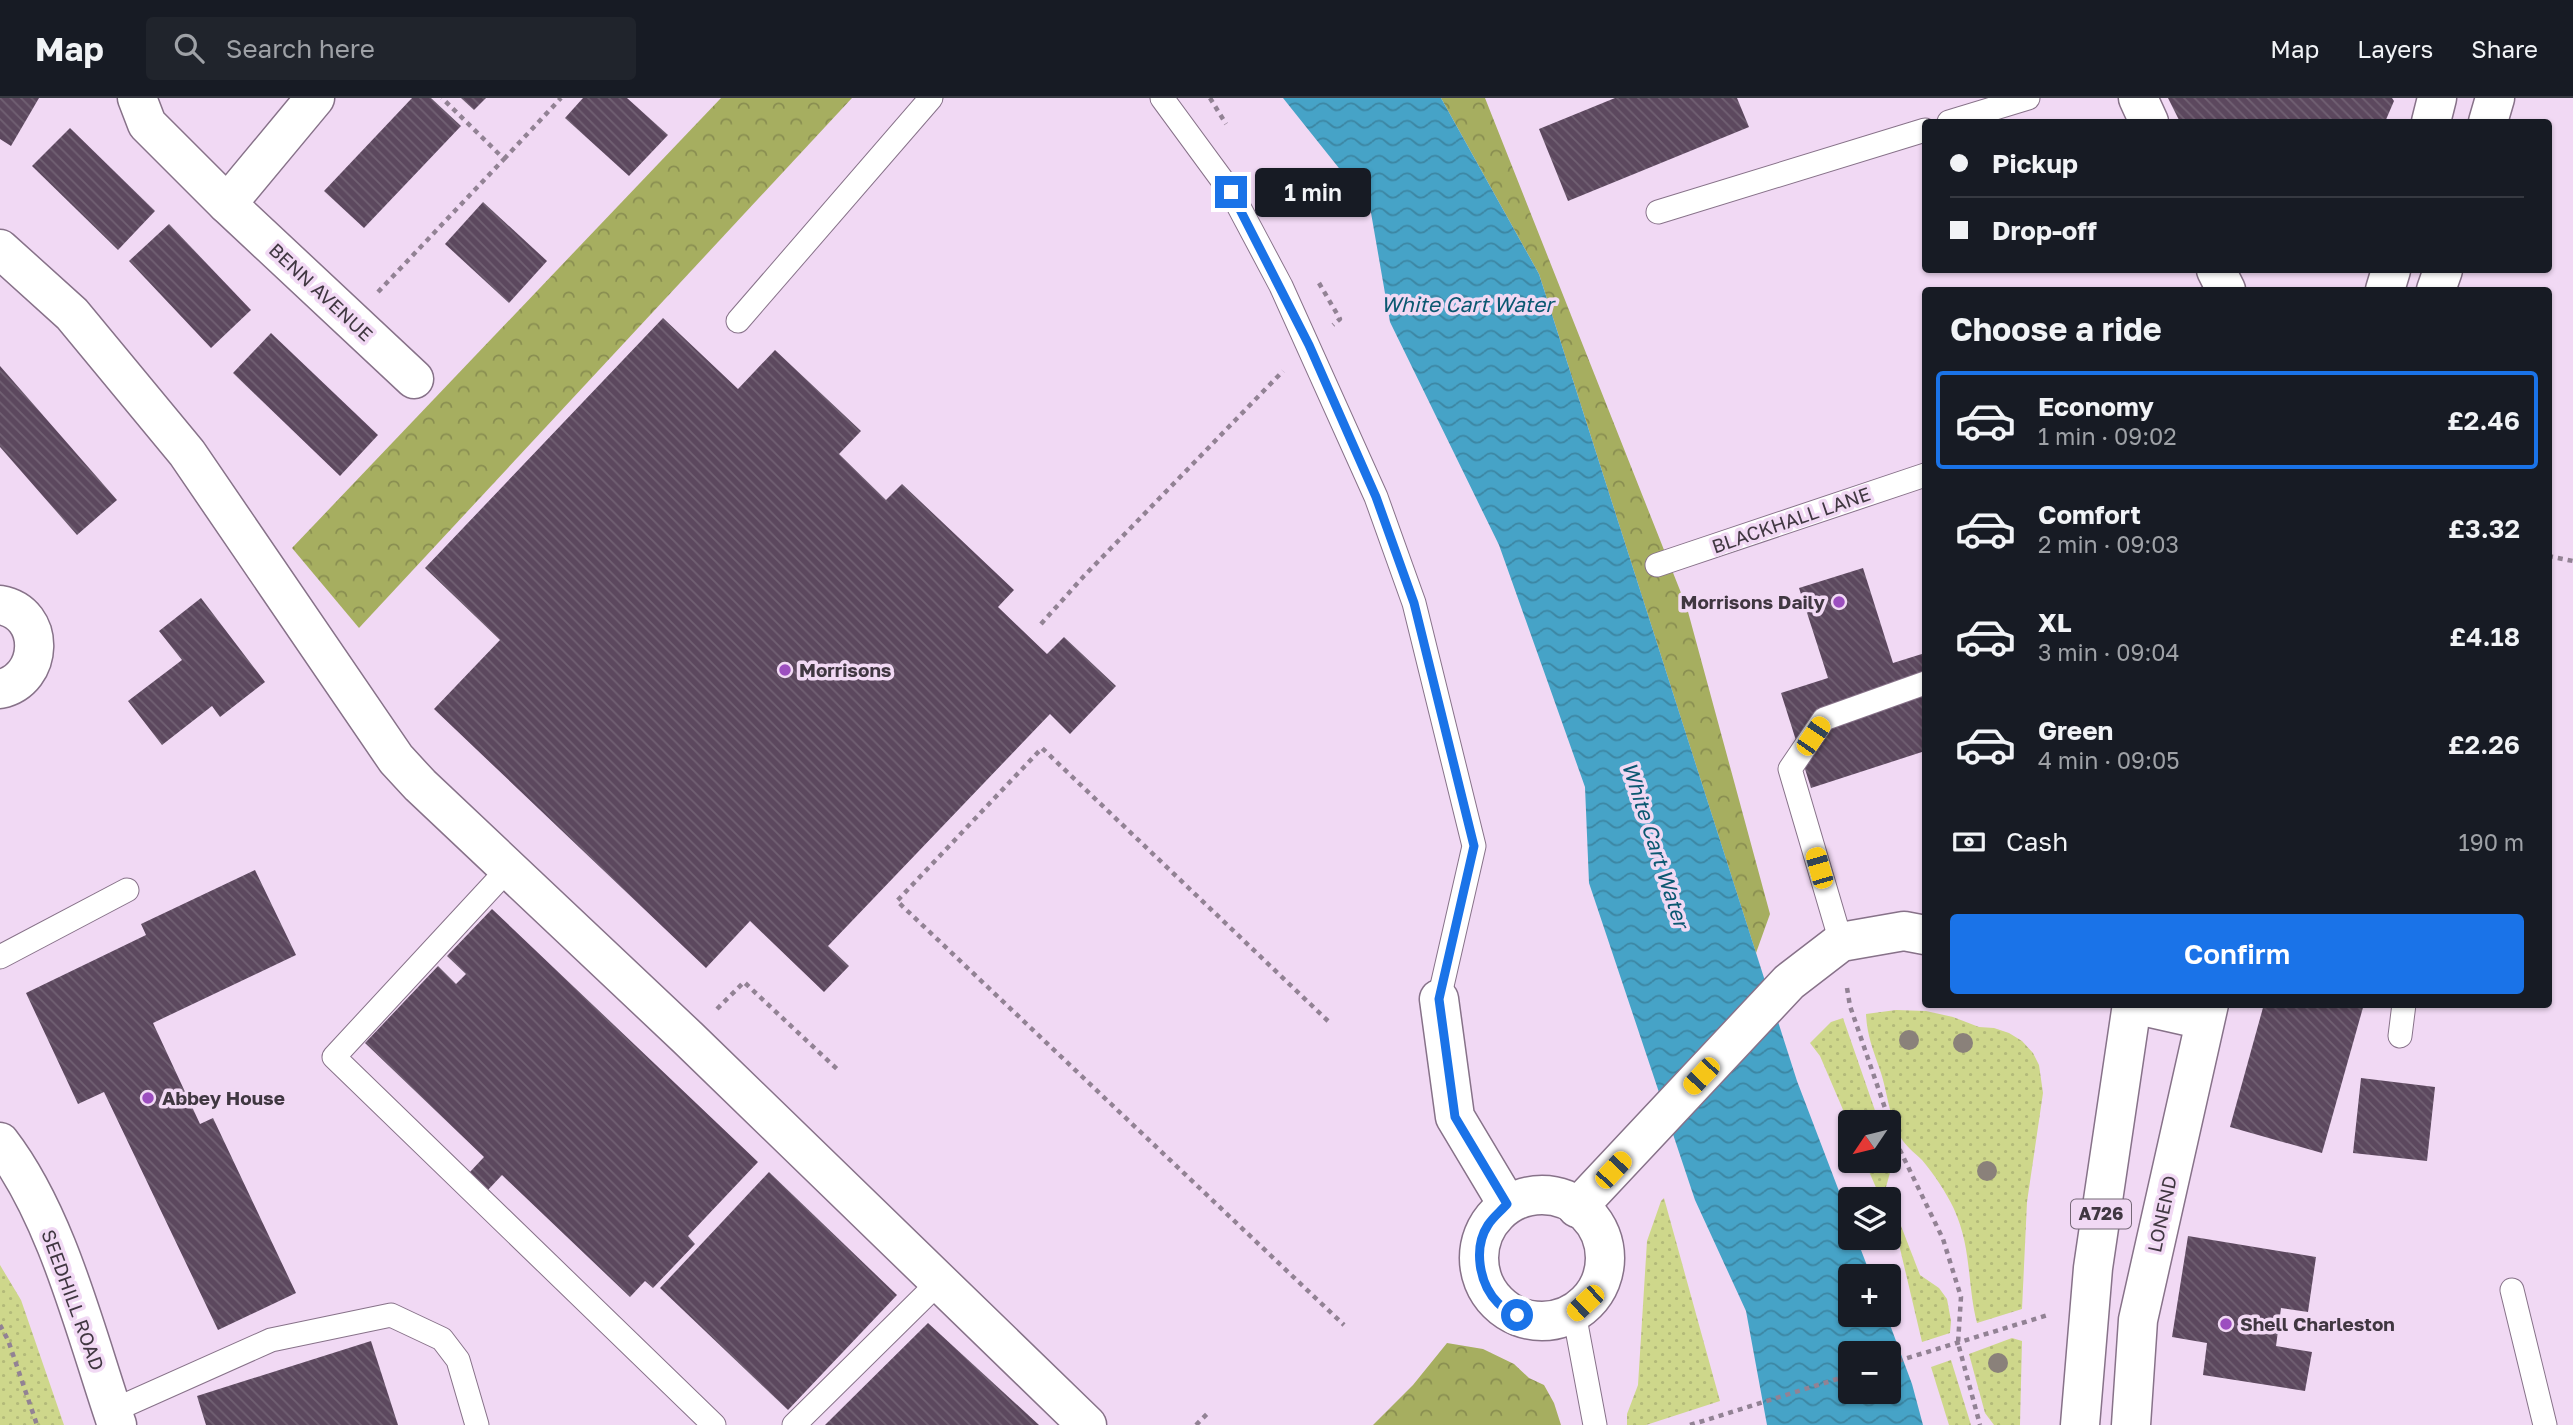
<!DOCTYPE html>
<html lang="en">
<head>
<meta charset="utf-8">
<style>
  :root { --surface:#171b24; --page:#20242c; --text:#f1f3f6; --muted:#9ea1a6; --line:#363941; --accent:#1a73e8 }
  body { margin:0; font-family:"Golos Text",sans-serif; background:var(--page); color:var(--text); height:100vh; display:flex; flex-direction:column; font-size:26px; white-space:nowrap }
  * { box-sizing:border-box; margin:0 }
  p { font-size:23px; color:var(--muted) }
  .icon { flex:none; width:38px; height:38px; fill:none; stroke:currentColor; stroke-width:2; stroke-linecap:round; stroke-linejoin:round }
  .map { position:relative; flex:1; overflow:hidden }
  .side { position:absolute; left:1922px; top:189px; width:630px; height:721px; display:flex; flex-direction:column; background:var(--surface); border-radius:7px; box-shadow:0 2px 5px #0004 }
  .side>* { flex:none }
  .guide { position:absolute; left:1922px; top:21px; width:630px; height:154px; border-radius:7px; box-shadow:0 2px 5px #0004; display:grid; align-content:center; height:154px; padding:0 28px; background:var(--surface) }
  .needle { width:46px; rotate:235deg }
  .controls { position:absolute; left:1838px; top:1012px; display:grid; gap:14px }
  .controls a { display:grid; place-items:center; width:63px; height:63px; border-radius:7px; background:var(--surface); box-shadow:0 2px 5px #0004; font-size:35px }
  .end { position:absolute; width:32px; height:32px; margin:-16px; border:9px solid #1a73e8; background:#fff; box-shadow:0 0 0 4px #fff }
  .from { border-radius:50% }
  .bubble { position:absolute; height:49px; border-radius:7px; background:var(--surface); box-shadow:0 2px 5px #0004; font-size:23px; font-weight:600; line-height:49px; text-align:center }
  .car { position:absolute; width:21px; height:42px; margin:-21px -10px; border-radius:9px; box-shadow:0 0 5px 2px #0007; background:linear-gradient(#f5c518 24%,#345 0 40%,#f5c518 0 76%,#345 0 86%,#f5c518 0) }
  .guide b { display:flex; align-items:center; gap:24px; height:66px; font-size:26px }
  .guide b+b { border-top:2px solid var(--line) }
  .guide i { width:18px; height:18px; background:var(--text) }
  ul { padding:0; list-style:none }
  li { display:flex; align-items:center; gap:21px; height:98px; margin:0 14px 10px; padding:0 14px; border:4px solid transparent; border-radius:7px }
  li div { flex:1 }
  li b { display:block; font-size:26px }
  li em { font-style:normal; font-weight:600 }
  li.active { border-color:var(--accent) }
  li>.icon { width:63px; height:63px; stroke-width:1.5 }
  h2 { padding:0 28px; font-size:32px; line-height:84px }
  .pay { display:flex; align-items:center; gap:18px; height:77px; padding:0 28px; font-size:26px }
  .pay p { margin-inline-start:auto }
  .cta { display:flex; gap:14px; margin-top:auto; padding:14px 28px }
  .cta a { flex:1; height:80px; border-radius:7px; background:var(--accent); color:#fff; font-size:28px; font-weight:600; line-height:80px; text-align:center }
  header { display:flex; align-items:center; gap:42px; box-sizing:border-box; height:98px; padding:0 35px; background:var(--surface); border-bottom:2px solid var(--line) }
  header strong { font-size:33px }
  nav { display:flex; gap:38px; margin-inline-start:auto; font-size:24px }
  .search { width:490px; height:63px; background:var(--page); display:flex; align-items:center; gap:18px; box-sizing:border-box; padding:0 24px; border-radius:7px; color:var(--muted); font-size:26px }
  .map>svg:first-child { display:block }
</style>
</head>
<body>
<header>
<strong>Map</strong>
<div class="search"><svg class="icon" aria-label="search" viewBox="0 0 24 24"><circle cx="10" cy="10" r="6"/><path d="M15 15l6 6"/></svg>Search here</div>
<nav><a>Map</a><a>Layers</a><a>Share</a></nav>
</header>
<div class="map">
<svg width="2573" height="1327" viewBox="0 0 2573 1327">
  <defs>
    <pattern id="grass-dots" width="8" height="8" patternUnits="userSpaceOnUse" patternTransform="scale(1.75)"><rect width="8" height="8" fill="#ced78b"/><path d="M2 2h.1M6 6h.1" fill="none" stroke="#b2b979" stroke-width="1.8" stroke-linecap="round"/></pattern>
    <pattern id="forest-crowns" width="20" height="18" patternUnits="userSpaceOnUse" patternTransform="scale(1.75)"><rect width="20" height="18" fill="#a6ae60"/><path d="M2 6a3 3 0 1 1 6 0M12 15a3 3 0 1 1 6 0" fill="none" stroke="#898e51"/></pattern>
    <pattern id="water-waves" width="16" height="10" patternUnits="userSpaceOnUse" patternTransform="scale(1.75)"><rect width="16" height="10" fill="#46a3c7"/><path d="M0 5q4-4 8 0t8 0" fill="none" stroke="#3c86a3"/></pattern>
    <pattern id="building-back-hatch" width="6" height="6" patternUnits="userSpaceOnUse" patternTransform="scale(1.75)"><rect width="6" height="6" fill="#5c485e"/><path d="M-1 5l2 2M0 0l6 6M5-1l2 2" fill="none" stroke="#716173"/></pattern>
  </defs>
  <rect width="100%" height="100%" fill="#f1d9f4"/>
  <g fill="url(#grass-dots)">
    <path d="M 1896,912 L 1926,913 L 1953,919 L 1979,929 L 1994,930 L 2009,935 L 2022,943 L 2033,955 L 2039,967 L 2043,995 L 2027,1104 L 2022,1211 L 1977,1225 C 1967,1186 1972,1151 1954,1111 C 1946,1094 1934,1076 1922,1062 C 1916,1056 1908,1050 1903,1043 C 1889,1022 1888,995 1880,972 C 1873,951 1867,938 1866,916 Z"/>
    <path d="M 1843,920 L 1879,1024 L 1850,1024 L 1850,1028 L 1820,958 L 1810,945 L 1831,924 Z"/>
    <path d="M 1888,1050 L 1893,1064 L 1886,1089 L 1920,1177 L 1939,1190 L 1947,1201 L 1951,1223 L 1950,1235 L 1922,1244 L 1898,1142 L 1888,1119 L 1888,1101 L 1881,1101 L 1864,1062 L 1888,1062 Z"/>
    <path d="M 1664,1100 L 1720,1303 L 1646,1327 L 1627,1327 L 1627,1316 L 1638,1287 L 1647,1143 L 1661,1103 Z"/>
    <path d="M 0,1167 L 21,1202 L 64,1327 L 0,1327 Z"/>
    <path d="M 2012,1240 L 2022,1243 L 2020,1327 L 1994,1327 L 1985,1315 L 1969,1256 Z"/>
    <path d="M 1951,1262 L 1971,1327 L 1949,1327 L 1931,1269 Z"/>
  </g>
  <g fill="url(#forest-crowns)">
    <path d="M 721,0 L 852,0 L 359,530 L 292,450 Z"/>
    <path d="M 1441,0 L 1485,0 L 1687,510 L 1770,816 L 1756,855 L 1539,176 Z"/>
    <path d="M 1447,1245 L 1483,1251 L 1514,1266 L 1529,1280 L 1544,1287 L 1554,1305 L 1561,1327 L 1373,1327 L 1413,1287 Z"/>
  </g>
  <path fill="url(#water-waves)" fill-rule="evenodd" d="M 1283,0 L 1441,0 L 1539,176 L 1797,983 L 1850,1122 L 1850,1139 L 1856,1139 L 1871,1178 L 1850,1178 L 1850,1216 L 1886,1216 L 1912,1286 L 1923,1327 L 1767,1327 L 1746,1213 L 1695,1102 L 1589,785 L 1585,689 L 1499,447 L 1390,224 L 1370,109 ZM 1850,1255 L 1888,1255 L 1888,1293 L 1850,1293 Z"/>
  <g fill="url(#building-back-hatch)">
    <path d="M 0,0 L 39,0 L 11,48 L 0,41 Z"/>
    <path d="M 412,0 L 431,0 L 461,28 L 364,130 L 324,93 Z"/>
    <path d="M 461,0 L 486,0 L 474,12 Z"/>
    <path d="M 583,0 L 627,0 L 668,37 L 629,78 L 565,20 Z"/>
    <path d="M 1615,0 L 1737,0 L 1749,29 L 1568,103 L 1539,31 Z"/>
    <path d="M 2168,0 L 2392,0 L 2394,3 L 2385,24 L 2180,24 Z"/>
    <path d="M 70,30 L 155,113 L 118,152 L 32,68 Z"/>
    <path d="M 483,104 L 547,163 L 509,205 L 445,146 Z"/>
    <path d="M 169,126 L 251,212 L 211,250 L 129,163 Z"/>
    <path d="M 663,220 L 738,291 L 775,252 L 861,333 L 839,356 L 886,402 L 902,386 L 1014,492 L 998,509 L 1047,556 L 1064,539 L 1116,588 L 1070,636 L 1050,616 L 828,848 L 849,868 L 824,894 L 750,823 L 706,870 L 434,611 L 500,542 L 425,470 Z"/>
    <path d="M 271,235 L 378,337 L 340,378 L 233,275 Z"/>
    <path d="M 0,268 L 117,402 L 77,437 L 0,349 Z"/>
    <path d="M 1863,470 L 1893,565 L 1925,555 L 1925,653 L 1811,690 L 1781,595 L 1828,580 L 1799,490 Z"/>
    <path d="M 201,500 L 265,584 L 220,619 L 212,608 L 162,647 L 128,603 L 182,562 L 159,533 Z"/>
    <path d="M 255,772 L 296,857 L 153,925 L 200,1026 L 213,1020 L 296,1195 L 218,1232 L 104,994 L 78,1006 L 26,895 L 146,837 L 141,826 Z"/>
    <path d="M 492,811 L 758,1064 L 688,1138 L 695,1146 L 653,1190 L 645,1183 L 630,1199 L 502,1077 L 487,1093 L 469,1075 L 484,1059 L 365,945 L 438,868 L 456,886 L 466,876 L 447,858 Z"/>
    <path d="M 2264,906 L 2364,906 L 2322,1055 L 2230,1029 Z"/>
    <path d="M 2361,980 L 2435,989 L 2427,1063 L 2353,1055 Z"/>
    <path d="M 769,1074 L 897,1197 L 788,1312 L 660,1190 Z"/>
    <path d="M 2188,1138 L 2316,1159 L 2308,1214 L 2281,1210 L 2276,1248 L 2312,1254 L 2305,1293 L 2203,1277 L 2207,1245 L 2172,1239 Z"/>
    <path d="M 928,1225 L 1039,1327 L 825,1327 Z"/>
    <path d="M 371,1243 L 398,1327 L 206,1327 L 197,1298 Z"/>
  </g>
  <g fill="none" stroke-linecap="round" stroke-linejoin="round">
    <defs>
      <g id="lane">
        <path d="M 1162,0 L 1231,94 L 1281,188 L 1376,399 L 1414,505 L 1474,748 L 1439,901"/>
        <path d="M 1949,24 L 2028,0"/>
        <path d="M 1658,114 L 1925,32"/>
        <path d="M 738,223 L 931,0"/>
        <path d="M 1657,467 L 1925,377"/>
        <path d="M 509,770 L 334,959 L 714,1327"/>
        <path d="M 1841,844 L 1790,671 L 1824,621 L 1925,585"/>
        <path d="M 0,859 L 127,792"/>
        <path d="M 2400,938 L 2404,906"/>
        <path d="M 2512,1192 L 2545,1327"/>
        <path d="M 1574,1215 L 1595,1327"/>
        <path d="M 112,1313 L 271,1242 L 391,1217 L 442,1241 L 458,1262 L 477,1327"/>
        <path d="M 794,1327 L 939,1184"/>
      </g>
      <g id="street">
        <path d="M 137,0 L 147,26 L 227,106 L 315,0"/>
        <path d="M 2138,0 L 2149,24"/>
        <path d="M 227,106 L 414,281"/>
        <path d="M 0,151 L 72,216 L 187,355 L 396,661 L 420,687 L 688,940 L 1087,1327"/>
        <path d="M 2216,172 L 2226,192"/>
        <path d="M 0,507 C 47,515 44,582 0,591"/>
        <path d="M 1439,901 L 1455,1019 L 1507,1106"/>
        <path d="M 2133,906 L 2204,922"/>
        <circle cx="1542" cy="1160" r="63"/>
        <path d="M 1577,1110 L 1789,884 L 1841,844 L 1904,833 L 1925,837"/>
      </g>
      <path id="secondary" d="M 0,1044 C 58,1119 86,1237 117,1327"/>
      <g id="primary">
        <path d="M 2431,24 L 2437,0"/>
        <path d="M 2488,24 L 2495,0"/>
        <path d="M 2385,192 L 2391,172"/>
        <path d="M 2436,192 L 2443,172"/>
        <path d="M 2080,1327 L 2093,1170 L 2132,906"/>
        <path d="M 2131,1327 L 2138,1222 L 2209,906"/>
      </g>
    </defs>
    <use href="#lane" stroke="#877289" stroke-width="25"/>
    <use href="#street" stroke="#877289" stroke-width="41"/>
    <use href="#secondary" stroke="#877289" stroke-width="41"/>
    <use href="#primary" stroke="#877289" stroke-width="41"/>
    <g stroke="#928294" stroke-width="4.5" stroke-dasharray="5 5" stroke-linecap="butt">
      <path d="M 1210,0 L 1226,26"/>
      <path d="M 504,61 L 561,0"/>
      <path d="M 1319,185 L 1340,221 L 1333,227"/>
      <path d="M 378,194 L 504,61 L 442,0"/>
      <path d="M 2548,458 L 2573,463"/>
      <path d="M 1041,526 L 1084,478 L 1283,273"/>
      <path d="M 1847,890 L 1850,908 L 1898,1048 L 1943,1141 L 1961,1199 L 1958,1245 L 1980,1327"/>
      <path d="M 717,911 L 744,884 L 838,972"/>
      <path d="M 1328,923 L 1042,650 L 897,803 L 1344,1227"/>
      <path d="M 0,1227 L 8,1242 L 37,1327"/>
      <path d="M 1888,1266 L 2048,1217"/>
      <path d="M 1196,1327 L 1208,1315"/>
      <path d="M 1690,1327 L 1850,1277"/>
    </g>
    <use href="#lane" stroke="#fff" stroke-width="23"/>
    <use href="#street" stroke="#fff" stroke-width="38"/>
    <use href="#secondary" stroke="#fff" stroke-width="38"/>
    <use href="#primary" stroke="#fff" stroke-width="38"/>
  </g>
  <g fill="#8a817a">
    <circle cx="1909" cy="942" r="10"/>
    <circle cx="1963" cy="945" r="10"/>
    <circle cx="1987" cy="1073" r="10"/>
    <circle cx="1998" cy="1265" r="10"/>
  </g>
  <g fill="none" stroke-linecap="round" stroke-linejoin="round">
    <path stroke="#1a73e8" stroke-width="9" d="M 1231,94 L 1309,247 L 1376,399 L 1414,505 L 1474,748 L 1439,901 L 1455,1019 L 1507,1106 C 1501,1113 1493,1119 1488,1127 C 1473,1150 1479,1186 1498,1205 C 1503,1210 1511,1213 1517,1217"/>
  </g>
  <g fill="#9c4ebf" stroke="#f1d9f4" stroke-width="2.5">
    <circle cx="1839" cy="504" r="7"/>
    <circle cx="785" cy="572" r="7"/>
    <circle cx="148" cy="1000" r="7"/>
    <circle cx="2226" cy="1226" r="7"/>
  </g>
  <g text-anchor="middle" stroke-width="7" stroke-linejoin="round" paint-order="stroke">
    <rect fill="#f1d9f4" stroke="#756877" stroke-width="2" x="2071" y="1101.5" width="60" height="29" rx="5"/>
    <g font-size="18" font-weight="bold" fill="#403741">
      <text x="2101" y="1122">A726</text>
    </g>
    <g font-size="19" fill="#403741" stroke="#f1d9f4">
      <text transform="translate(321 194) rotate(43)" y="7">BENN AVENUE</text>
      <text transform="translate(1791 422) rotate(-19)" y="7">BLACKHALL LANE</text>
      <text transform="translate(2162 1116) rotate(-78)" y="7">LONEND</text>
      <text transform="translate(73 1202) rotate(70)" y="7">SEEDHILL ROAD</text>
    </g>
    <g font-size="19" font-weight="bold" fill="#403741" stroke="#f1d9f4" text-anchor="start">
      <text x="1825" y="511" text-anchor="end">Morrisons Daily</text>
      <text x="799" y="579">Morrisons</text>
      <text x="162" y="1007">Abbey House</text>
      <text x="2240" y="1233">Shell Charleston</text>
    </g>
    <g font-size="21" font-style="italic" fill="#0b5871" stroke="#f1d9f4">
      <text x="1467" y="214">White Cart Water</text>
      <text transform="translate(1655 747) rotate(72)" y="7">White Cart Water</text>
    </g>
  </g>
</svg>
<div class="controls">
<a><svg class="needle" viewBox="-14 -14 28 28"><path d="M0-13l5 13h-10z" fill="#e53935"/><path d="M0 13l5-13h-10z" fill="#9ea1a6"/></svg></a>
<a><svg class="icon" aria-label="layers" viewBox="0 0 24 24"><path d="M12 4l9 5-9 5-9-5zM3 14l9 5 9-5"/></svg></a>
<a>+</a>
<a>−</a>
</div>
<i class="end from" style="left:1517px;top:1217px"></i>
<i class="end" style="left:1231px;top:94px"></i>
<div class="bubble" style="left:1255px;top:70px;width:116px">1 min</div>
<i class="car" style="left:1813px;top:638px;rotate:34deg"></i>
<i class="car" style="left:1819px;top:770px;rotate:344deg"></i>
<i class="car" style="left:1701px;top:978px;rotate:223deg"></i>
<i class="car" style="left:1613px;top:1072px;rotate:43deg"></i>
<i class="car" style="left:1585px;top:1205px;rotate:227deg"></i>
<div class="guide">
<b><i class="from"></i>Pickup</b>
<b><i></i>Drop-off</b>
</div>
<section class="side">
<h2>Choose a ride</h2>
<ul>
<li class="active"><svg class="icon" aria-label="car" viewBox="0 0 24 24"><path d="M5 17H2v-5l4-1 3-4h7l3 4 3 1v5h-3M9 17h6M6 11h13"/><circle cx="7" cy="17" r="2"/><circle cx="17" cy="17" r="2"/></svg><div><b>Economy</b><p>1 min · 09:02</p></div><em>£2.46</em></li>
<li><svg class="icon" aria-label="car" viewBox="0 0 24 24"><path d="M5 17H2v-5l4-1 3-4h7l3 4 3 1v5h-3M9 17h6M6 11h13"/><circle cx="7" cy="17" r="2"/><circle cx="17" cy="17" r="2"/></svg><div><b>Comfort</b><p>2 min · 09:03</p></div><em>£3.32</em></li>
<li><svg class="icon" aria-label="car" viewBox="0 0 24 24"><path d="M5 17H2v-5l4-1 3-4h7l3 4 3 1v5h-3M9 17h6M6 11h13"/><circle cx="7" cy="17" r="2"/><circle cx="17" cy="17" r="2"/></svg><div><b>XL</b><p>3 min · 09:04</p></div><em>£4.18</em></li>
<li><svg class="icon" aria-label="car" viewBox="0 0 24 24"><path d="M5 17H2v-5l4-1 3-4h7l3 4 3 1v5h-3M9 17h6M6 11h13"/><circle cx="7" cy="17" r="2"/><circle cx="17" cy="17" r="2"/></svg><div><b>Green</b><p>4 min · 09:05</p></div><em>£2.26</em></li>
</ul>
<div class="pay"><svg class="icon" aria-label="cash" viewBox="0 0 24 24"><path d="M3 7h18v10H3z"/><circle cx="12" cy="12" r="2"/></svg>Cash<p>190 m</p></div>
<div class="cta"><a>Confirm</a></div>
</section>
</div>
</body>
</html>
